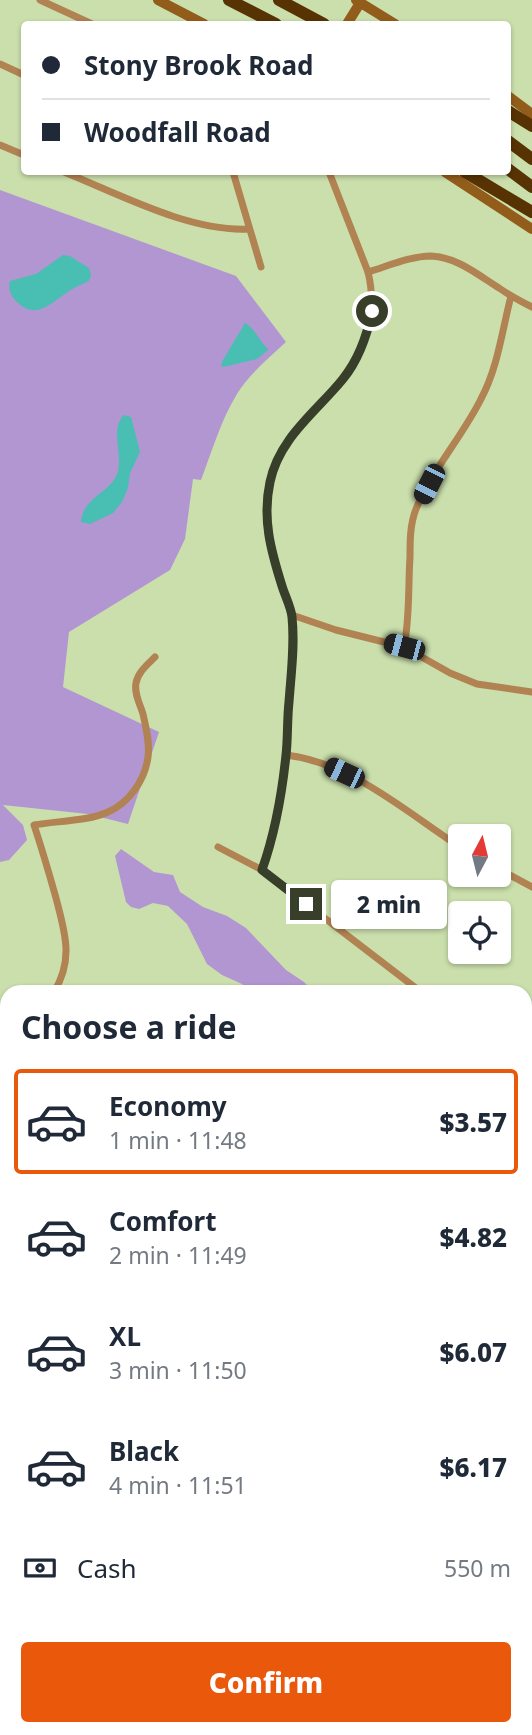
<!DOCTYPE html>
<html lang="en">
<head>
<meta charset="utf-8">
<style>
  :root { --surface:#fff; --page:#f2f2f3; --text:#1f2937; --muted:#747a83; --line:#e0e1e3; --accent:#ea580c }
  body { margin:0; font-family:"Noto Sans",sans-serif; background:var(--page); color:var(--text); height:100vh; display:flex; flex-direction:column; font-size:26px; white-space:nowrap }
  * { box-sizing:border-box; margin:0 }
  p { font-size:23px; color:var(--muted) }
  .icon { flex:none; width:38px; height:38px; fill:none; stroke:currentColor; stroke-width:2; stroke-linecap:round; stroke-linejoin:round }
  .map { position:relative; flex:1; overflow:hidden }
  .sheet { position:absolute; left:0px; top:985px; width:532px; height:751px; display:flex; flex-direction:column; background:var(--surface); border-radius:21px 21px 0 0; box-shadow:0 2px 5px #0004 }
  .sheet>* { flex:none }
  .top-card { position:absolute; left:21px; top:21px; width:490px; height:154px; border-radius:7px; box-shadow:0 2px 5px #0004; display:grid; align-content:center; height:154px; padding:0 21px; background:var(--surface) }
  .needle { width:46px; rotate:7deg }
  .controls { position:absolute; left:448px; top:824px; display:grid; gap:14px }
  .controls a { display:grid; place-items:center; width:63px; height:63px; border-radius:7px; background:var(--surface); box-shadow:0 2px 5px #0004; font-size:35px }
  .end { position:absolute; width:32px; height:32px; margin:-16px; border:9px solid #373f2a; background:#fff; box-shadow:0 0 0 4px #fff }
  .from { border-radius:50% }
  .bubble { position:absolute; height:49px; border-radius:7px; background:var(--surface); box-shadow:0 2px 5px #0004; font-size:23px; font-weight:800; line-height:49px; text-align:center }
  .car { position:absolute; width:21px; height:42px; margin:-21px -10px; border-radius:9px; box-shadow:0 0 5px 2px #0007; background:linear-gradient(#222 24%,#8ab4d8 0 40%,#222 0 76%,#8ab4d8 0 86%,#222 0) }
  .top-card b { display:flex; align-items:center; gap:24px; height:66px; font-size:26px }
  .top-card b+b { border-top:2px solid var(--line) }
  .top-card i { width:18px; height:18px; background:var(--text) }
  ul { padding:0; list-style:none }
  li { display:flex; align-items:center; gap:21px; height:105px; margin:0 14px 10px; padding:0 7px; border:4px solid transparent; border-radius:7px }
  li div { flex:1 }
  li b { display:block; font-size:26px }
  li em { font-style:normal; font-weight:800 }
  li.current { border-color:var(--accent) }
  li>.icon { width:63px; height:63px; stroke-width:1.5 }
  h2 { padding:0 21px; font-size:32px; line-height:84px }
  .pay { display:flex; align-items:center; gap:18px; height:77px; padding:0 21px; font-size:26px }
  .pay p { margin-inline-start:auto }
  .primary-button { display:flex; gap:14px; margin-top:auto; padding:14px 21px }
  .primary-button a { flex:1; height:80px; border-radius:7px; background:var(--accent); color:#fff; font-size:28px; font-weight:800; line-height:80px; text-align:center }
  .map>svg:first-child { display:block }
</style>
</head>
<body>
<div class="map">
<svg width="532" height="1735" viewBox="0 0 532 1735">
  <rect width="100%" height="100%" fill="#cadfac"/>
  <g fill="#b296d1">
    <path d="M 0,190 L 236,276 L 286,342 C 269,358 249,374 237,394 C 221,420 212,451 201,480 L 193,479 L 185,539 L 170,570 L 69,632 L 63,687 L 159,732 L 128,824 L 88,814 L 3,805 L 23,825 L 27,840 L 9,860 L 0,862 Z"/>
    <path d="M 121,849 L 154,872 L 173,875 L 180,892 L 203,907 L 227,916 L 246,928 L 286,970 L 304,982 L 314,992 L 250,992 L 242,984 L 222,975 L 207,964 L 187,924 L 168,906 L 153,903 L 139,909 L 131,907 L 126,902 L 115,856 Z"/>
    <path d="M 525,1608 L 532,1614 L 532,1735 L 258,1735 L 253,1729 L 525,1729 Z"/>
  </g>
  <g fill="#49beb2">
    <path d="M 63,255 L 70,256 L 89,268 L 91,275 L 89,281 C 82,284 75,287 69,291 C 52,302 36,322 16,301 C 10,295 8,288 10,281 L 36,274 Z"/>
    <path d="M 245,323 C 255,328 259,341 268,349 L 267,351 L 257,359 L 223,367 L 221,365 L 223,360 Z"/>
    <path d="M 124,415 L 131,417 L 140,452 L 130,473 L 128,488 L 122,502 L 113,513 L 90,524 L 81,522 C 83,497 110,493 117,474 C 124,455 109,430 124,415 Z"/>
  </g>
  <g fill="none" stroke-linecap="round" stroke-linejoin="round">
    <g stroke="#b18252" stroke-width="7">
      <path d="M 40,0 L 92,24"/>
      <path d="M 0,64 L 24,75"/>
      <path d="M 0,145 L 24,155"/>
      <path d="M 64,172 C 119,194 189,232 249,229"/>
      <path d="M 233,172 L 261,267"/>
      <path d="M 368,272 C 388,266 411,256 431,256 C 457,257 478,275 499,288 C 509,295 520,301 532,307"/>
      <path d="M 292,615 L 336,630 L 404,647 L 450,673 L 477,684 L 532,692"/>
      <path d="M 404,647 C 410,617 408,587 410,557 C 410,541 410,524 416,509 C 432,470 462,437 481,399 C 498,367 502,331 511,296"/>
      <path d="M 286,755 C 352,763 406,812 460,847"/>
      <path d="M 218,847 L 262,870 L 421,992"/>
      <path d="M 499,869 L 532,887"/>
      <path d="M 262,870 C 275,833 281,794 286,756 C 288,738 287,720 289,703 C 291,675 294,646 292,618 C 291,608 286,597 283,588 C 271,552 260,516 271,479 C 279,449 296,430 316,409 C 354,368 382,330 368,272 L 329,172"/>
      <path d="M 54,992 C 74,959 65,933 56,898 C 49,873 42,849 34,825 C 56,821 89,821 108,812 C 129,803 145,780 148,757 C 150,743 146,728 143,714 C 140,704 134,694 136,683 C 138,672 148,664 155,657"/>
      <path d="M 0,1034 L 7,1032"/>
      <path d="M 525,1091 L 532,1100"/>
      <path d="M 0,1117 L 7,1139"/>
      <path d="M 0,1293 L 7,1289"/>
      <path d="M 525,1351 L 532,1346"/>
      <path d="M 0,1419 L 7,1416"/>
      <path d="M 0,1459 L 4,1488 L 0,1508"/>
      <path d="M 525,1506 L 532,1512"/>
      <path d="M 0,1517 L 7,1518"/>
    </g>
    <g stroke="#925c1b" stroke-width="10">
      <path d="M 158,0 L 204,24"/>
      <path d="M 356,0 L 395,24"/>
      <path d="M 347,24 L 360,3"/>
      <path d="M 508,96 L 532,114"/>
      <path d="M 445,172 L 532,229"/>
      <path d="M 0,1141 L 7,1140"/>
      <path d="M 525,1261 L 532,1267"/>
      <path d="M 0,1682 L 7,1690"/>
      <path d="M 26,1729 L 28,1735"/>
      <path d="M 47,1729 L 53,1735"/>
    </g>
    <g stroke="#573304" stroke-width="12">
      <path d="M 229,0 L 276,24"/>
      <path d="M 279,0 L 324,24"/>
      <path d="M 508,111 L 532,126"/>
      <path d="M 508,141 L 532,159"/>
      <path d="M 508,169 L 532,187"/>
      <path d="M 465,172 L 532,212"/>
    </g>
  </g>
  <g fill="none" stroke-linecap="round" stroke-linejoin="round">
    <path stroke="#373f2a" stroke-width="9" d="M 306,904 L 262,870 C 275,833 282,794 286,755 C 288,738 287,720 289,702 C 291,674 295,645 292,617 C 291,607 285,596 282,586 C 271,551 262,519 270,482 C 279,438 316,412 343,379 C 359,359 367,336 372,311"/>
  </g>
</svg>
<div class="controls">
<a><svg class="needle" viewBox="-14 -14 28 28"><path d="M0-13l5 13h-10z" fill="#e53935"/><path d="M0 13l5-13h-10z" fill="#747a83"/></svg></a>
<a><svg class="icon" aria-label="locate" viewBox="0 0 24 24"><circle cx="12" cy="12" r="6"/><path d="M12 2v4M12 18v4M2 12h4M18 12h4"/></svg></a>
</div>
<i class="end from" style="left:372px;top:311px"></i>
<i class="end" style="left:306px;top:904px"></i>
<div class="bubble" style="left:331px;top:880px;width:116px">2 min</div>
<i class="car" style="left:429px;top:484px;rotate:207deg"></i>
<i class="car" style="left:404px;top:647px;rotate:285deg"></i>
<i class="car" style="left:344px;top:773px;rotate:295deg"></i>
<div class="top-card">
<b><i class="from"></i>Stony Brook Road</b>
<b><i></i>Woodfall Road</b>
</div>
<section class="sheet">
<h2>Choose a ride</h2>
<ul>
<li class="current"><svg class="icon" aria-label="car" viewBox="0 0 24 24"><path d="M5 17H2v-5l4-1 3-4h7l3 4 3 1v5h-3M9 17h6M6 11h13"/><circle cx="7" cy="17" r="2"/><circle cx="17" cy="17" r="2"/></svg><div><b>Economy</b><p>1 min · 11:48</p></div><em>$3.57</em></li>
<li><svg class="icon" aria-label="car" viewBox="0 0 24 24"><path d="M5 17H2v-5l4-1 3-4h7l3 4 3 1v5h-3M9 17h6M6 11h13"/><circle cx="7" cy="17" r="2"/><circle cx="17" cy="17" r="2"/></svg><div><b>Comfort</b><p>2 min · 11:49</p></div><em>$4.82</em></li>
<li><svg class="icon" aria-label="car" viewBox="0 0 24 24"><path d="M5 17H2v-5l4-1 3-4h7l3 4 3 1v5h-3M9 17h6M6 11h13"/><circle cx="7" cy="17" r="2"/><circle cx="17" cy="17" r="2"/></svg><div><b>XL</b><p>3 min · 11:50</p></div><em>$6.07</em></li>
<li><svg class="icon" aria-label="car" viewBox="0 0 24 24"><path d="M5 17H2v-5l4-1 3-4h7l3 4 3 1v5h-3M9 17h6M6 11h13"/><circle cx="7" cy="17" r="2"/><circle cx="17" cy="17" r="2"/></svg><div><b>Black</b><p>4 min · 11:51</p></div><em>$6.17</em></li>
</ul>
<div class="pay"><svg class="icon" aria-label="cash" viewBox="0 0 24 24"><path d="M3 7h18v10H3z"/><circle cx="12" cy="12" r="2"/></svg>Cash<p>550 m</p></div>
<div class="primary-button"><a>Confirm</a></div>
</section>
</div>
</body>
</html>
